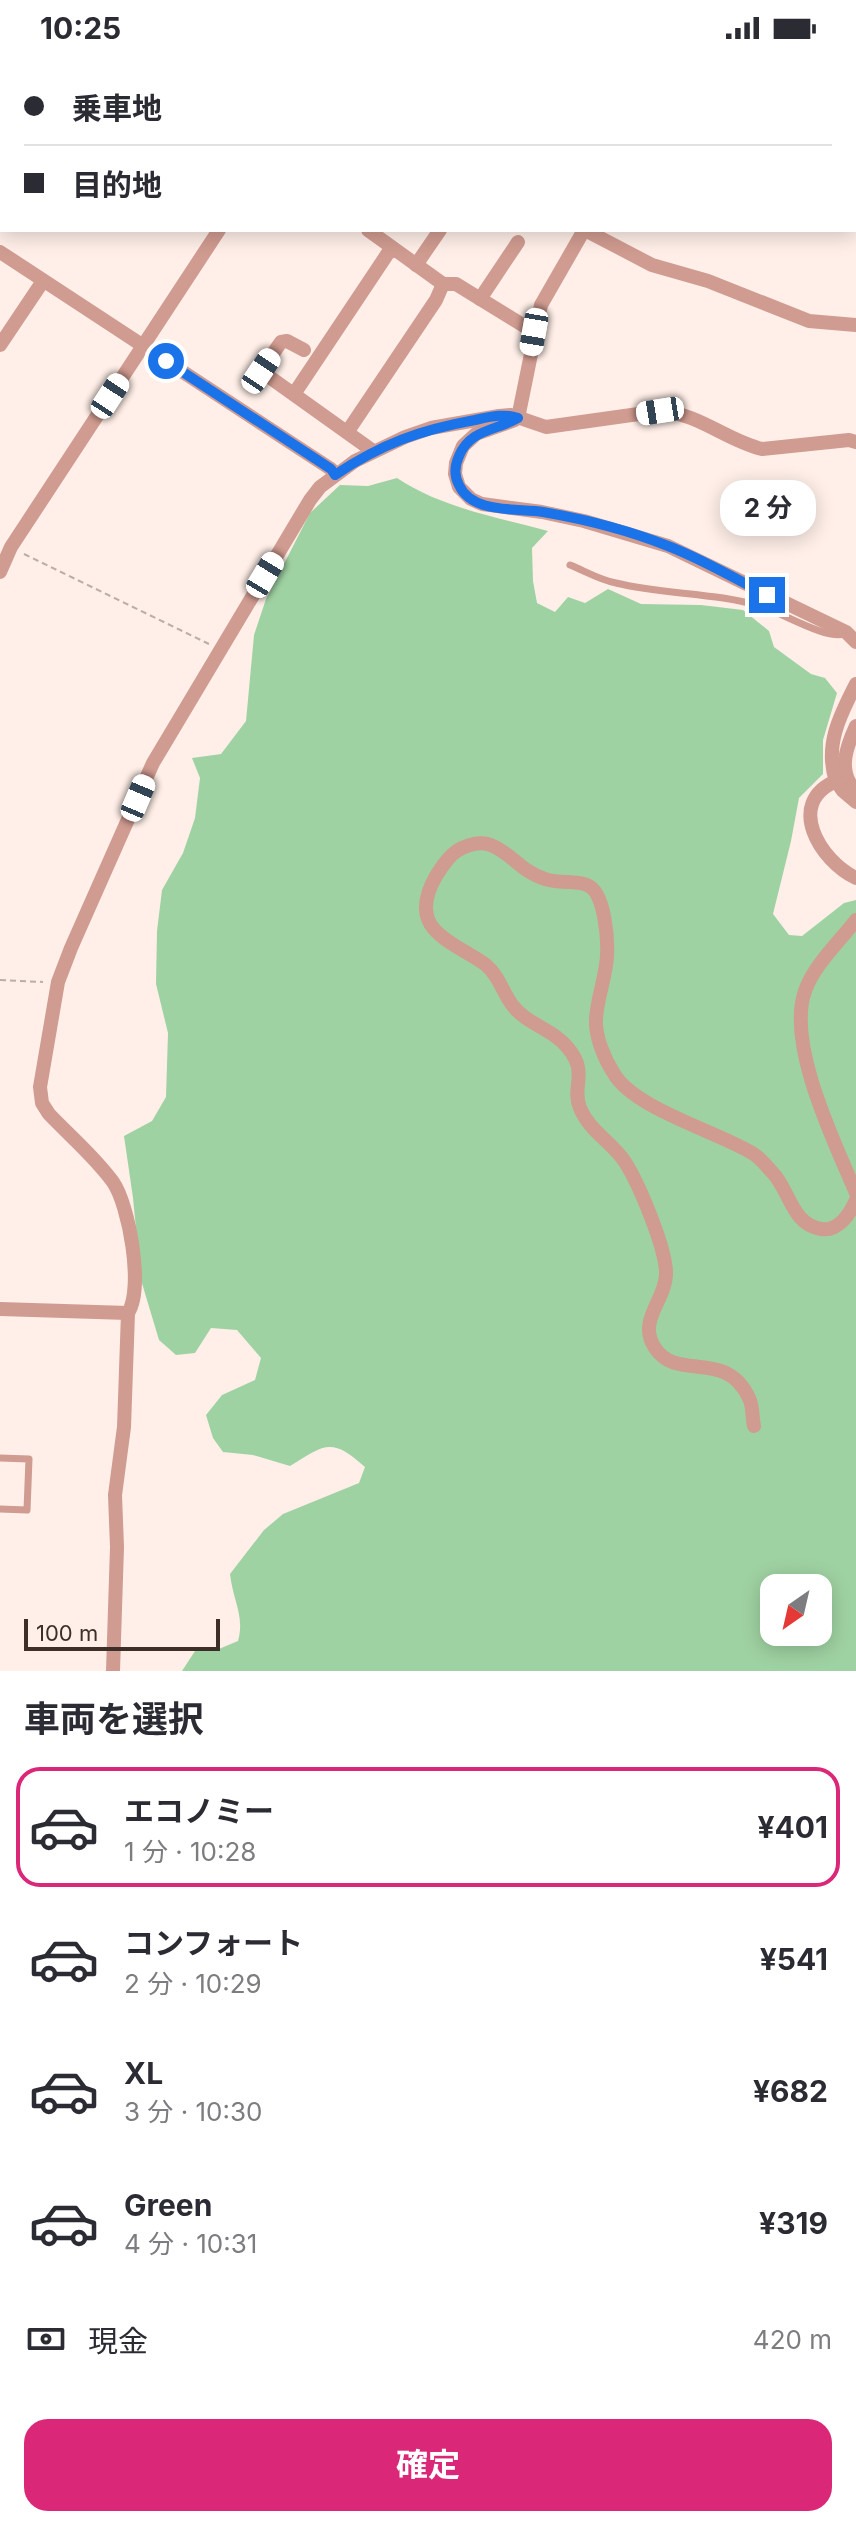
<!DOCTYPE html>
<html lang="ja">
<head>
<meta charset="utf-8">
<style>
  :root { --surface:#fff; --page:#f2f2f3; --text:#2b2b33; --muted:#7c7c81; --line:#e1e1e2; --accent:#db2777 }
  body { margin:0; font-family:Inter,"Noto Sans JP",sans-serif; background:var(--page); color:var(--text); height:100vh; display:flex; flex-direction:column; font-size:30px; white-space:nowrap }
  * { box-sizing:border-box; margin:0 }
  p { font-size:26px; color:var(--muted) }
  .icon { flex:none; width:44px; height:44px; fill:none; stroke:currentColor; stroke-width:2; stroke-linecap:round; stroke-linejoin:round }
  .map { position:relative; height:1615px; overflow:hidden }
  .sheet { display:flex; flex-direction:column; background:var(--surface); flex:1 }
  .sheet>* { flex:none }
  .banner { position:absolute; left:0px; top:0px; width:856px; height:176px; box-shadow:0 4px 20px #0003; display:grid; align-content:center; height:176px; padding:0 24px; background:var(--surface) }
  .needle { width:52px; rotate:214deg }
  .buttons { position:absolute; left:760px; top:1518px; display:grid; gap:16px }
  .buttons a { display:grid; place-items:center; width:72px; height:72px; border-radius:16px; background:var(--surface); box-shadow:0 4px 20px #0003; font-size:40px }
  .scale { position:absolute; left:24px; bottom:20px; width:196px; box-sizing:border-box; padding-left:8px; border:4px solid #3d2f28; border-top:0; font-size:22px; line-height:28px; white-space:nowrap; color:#3d2f28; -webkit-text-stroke:6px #ffefe8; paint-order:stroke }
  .end { position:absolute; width:36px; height:36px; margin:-18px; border:10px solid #1a73e8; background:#fff; box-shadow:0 0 0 4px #fff }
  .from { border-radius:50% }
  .bubble { position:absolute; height:56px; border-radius:24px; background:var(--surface); box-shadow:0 4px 20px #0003; font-size:26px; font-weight:700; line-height:56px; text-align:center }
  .car { position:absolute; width:24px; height:48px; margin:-24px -12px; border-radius:10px; box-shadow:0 0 6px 2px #0007; background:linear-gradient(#fff 24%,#345 0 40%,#fff 0 76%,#345 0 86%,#fff 0) }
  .banner b { display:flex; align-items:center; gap:28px; height:76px; font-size:30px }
  .banner b+b { border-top:2px solid var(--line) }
  .banner i { width:20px; height:20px; background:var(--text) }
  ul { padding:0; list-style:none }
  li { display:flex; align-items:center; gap:24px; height:120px; margin:0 16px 12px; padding:0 8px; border:4px solid transparent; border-radius:24px }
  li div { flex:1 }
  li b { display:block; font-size:30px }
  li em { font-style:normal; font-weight:700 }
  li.selected { border-color:var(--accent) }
  li>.icon { width:72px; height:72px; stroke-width:1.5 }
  h2 { padding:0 24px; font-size:36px; line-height:96px }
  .pay { display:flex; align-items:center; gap:20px; height:88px; padding:0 24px; font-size:30px }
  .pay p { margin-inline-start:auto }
  .action { display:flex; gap:16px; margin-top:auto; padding:16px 24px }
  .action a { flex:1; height:92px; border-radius:24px; background:var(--accent); color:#fff; font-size:32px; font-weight:700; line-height:92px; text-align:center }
  .status { display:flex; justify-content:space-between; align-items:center; height:56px; padding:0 40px; background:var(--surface); direction:ltr }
  .status svg { height:22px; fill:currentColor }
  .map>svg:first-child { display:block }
</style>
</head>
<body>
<div class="status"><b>10:25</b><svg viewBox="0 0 49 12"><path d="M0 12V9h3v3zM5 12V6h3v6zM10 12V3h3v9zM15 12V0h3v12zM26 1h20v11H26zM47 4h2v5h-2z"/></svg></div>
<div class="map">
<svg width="856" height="1615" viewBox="0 0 856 1615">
  <rect width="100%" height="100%" fill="#ffefe8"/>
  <path fill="#9fd2a2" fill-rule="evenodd" d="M 397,422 C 442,452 497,461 548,475 L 532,492 L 533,525 L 537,547 L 555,556 L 568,541 L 585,547 L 608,533 L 641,548 L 701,549 L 743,554 L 769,575 L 774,591 L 811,618 L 825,622 L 837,637 L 823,684 L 823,718 L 799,742 L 791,785 L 773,858 L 789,879 L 802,880 L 844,847 L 856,844 L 856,1615 L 182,1615 L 195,1595 L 214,1595 L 238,1585 C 245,1560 233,1545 230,1518 L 264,1474 L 283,1458 L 359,1427 L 365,1411 C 332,1381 325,1388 290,1410 L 253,1399 L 223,1396 L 213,1382 L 206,1359 L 222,1339 L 255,1324 L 261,1302 L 237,1274 L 211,1272 L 195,1297 L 176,1299 L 159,1284 L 141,1224 L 133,1142 L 124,1080 L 152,1065 L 166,1041 L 168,977 L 156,928 L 157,875 L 162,834 L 183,797 L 195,762 L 200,722 L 192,702 L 221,698 L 246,665 L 254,579 L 266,543 L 310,457 L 340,429 L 368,430 ZM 774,1532 L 818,1532 L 818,1576 L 774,1576 Z"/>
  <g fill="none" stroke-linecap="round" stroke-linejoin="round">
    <g stroke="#bdada6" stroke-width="2" stroke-dasharray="6 4" stroke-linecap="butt">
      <path d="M 24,498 L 209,588"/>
      <path d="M 0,924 L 43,926"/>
    </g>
    <g stroke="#d09b90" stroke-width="7">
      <path d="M 570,509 C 585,515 600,524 616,527 C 665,539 715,536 763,551 C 782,557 827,584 844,578"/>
      <path d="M 0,1402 L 29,1403 L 27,1454 L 0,1453"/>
    </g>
    <g stroke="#d09b90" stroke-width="14">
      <path d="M 100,0 L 105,0"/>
      <path d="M 68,2 L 69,0"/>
      <path d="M 333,2 L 335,0"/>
      <path d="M 762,2 L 763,0"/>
      <path d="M 0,105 L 2,102"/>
      <path d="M 368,174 L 443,228 L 456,228 L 534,276"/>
      <path d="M 585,174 L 652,209 L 708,225 L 809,265 L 856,269"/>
      <path d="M 0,196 L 331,413 L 335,419"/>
      <path d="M 416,209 L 440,174"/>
      <path d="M 480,243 L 518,186"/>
      <path d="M 0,289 L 43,225"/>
      <path d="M 304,294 L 287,285 L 281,286 L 261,315 L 373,395"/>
      <path d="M 294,338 L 388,197 L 394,194"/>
      <path d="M 518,362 L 541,249 L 584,174"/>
      <path d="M 515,364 L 476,378 L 463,390 L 456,407 L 455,418 L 459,431 L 471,443 L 482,448 L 542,456 L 584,465 L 668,490 L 846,576 L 856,586"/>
      <path d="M 348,375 L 436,244 L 443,228"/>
      <path d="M 0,516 L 11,491 L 219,174"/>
      <path d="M 856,670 C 846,692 837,716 856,735"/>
      <path d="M 836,725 C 824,690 840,659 856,628"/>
      <path d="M 856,746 L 843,735 L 836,725 C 785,747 820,805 856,822"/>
      <path d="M 856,864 C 839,886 814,909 805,935 C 786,988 835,1087 856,1137"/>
      <path d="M 0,1253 L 128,1257"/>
      <path d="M 754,1370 C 752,1361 753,1349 749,1342 C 726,1292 677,1326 655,1292 C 637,1265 665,1245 666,1219 C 667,1194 639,1128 625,1106 C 613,1087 589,1075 580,1052 C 571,1031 589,1017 568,992 C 553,973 528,969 513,950 C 502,936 500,921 486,909 C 470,897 447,888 434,873 C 415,851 434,820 448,803 C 458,791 478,783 493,790 C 513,799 522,816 545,823 C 559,828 576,824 587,829 C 605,836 608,883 607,900 C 606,921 597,942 596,963 C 595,980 604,1002 613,1016 C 632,1052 716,1075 752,1097 C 760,1101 766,1110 772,1116 C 790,1134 791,1168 821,1173 C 838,1176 850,1158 856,1144"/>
      <path d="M 113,1615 L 117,1491 L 115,1439 L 124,1371 L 128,1257 C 144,1232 129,1149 113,1126 C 95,1101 70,1080 49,1058 L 42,1047 L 40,1031 L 58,926 L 71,892 L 153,707 L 310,444 L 320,431 L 355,405 L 405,381 L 431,372 L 499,360 L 511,359 L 546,371 L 660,355 C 698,357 726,384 762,393 L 849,384 L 856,386"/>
    </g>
    <g stroke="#ba705f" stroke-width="18">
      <path d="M 579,0 L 584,2"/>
      <path d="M 854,114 L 856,115"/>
    </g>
  </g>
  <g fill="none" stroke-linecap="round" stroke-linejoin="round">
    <path stroke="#1a73e8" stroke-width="10" d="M 166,305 L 331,413 L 335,419 C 381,388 420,374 475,364 C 489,361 504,357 518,362 C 496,375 470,373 459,400 C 455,409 454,420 459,429 C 472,458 517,452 543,456 C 584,463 628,474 668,490 C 702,503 734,522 767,539"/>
  </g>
</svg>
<div class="buttons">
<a><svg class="needle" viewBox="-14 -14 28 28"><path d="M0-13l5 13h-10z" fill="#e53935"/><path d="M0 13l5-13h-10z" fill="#7c7c81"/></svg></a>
</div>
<div class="scale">100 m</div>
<i class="end from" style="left:166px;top:305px"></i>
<i class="end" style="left:767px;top:539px"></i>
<div class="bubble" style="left:720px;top:424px;width:96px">2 分</div>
<i class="car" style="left:534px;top:276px;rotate:190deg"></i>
<i class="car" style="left:261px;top:315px;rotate:34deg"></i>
<i class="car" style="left:110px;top:340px;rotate:33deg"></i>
<i class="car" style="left:660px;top:355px;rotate:261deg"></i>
<i class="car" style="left:265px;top:519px;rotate:31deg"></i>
<i class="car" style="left:138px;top:742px;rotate:23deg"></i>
<div class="banner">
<b><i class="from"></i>乗車地</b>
<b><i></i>目的地</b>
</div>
</div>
<section class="sheet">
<h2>車両を選択</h2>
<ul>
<li class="selected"><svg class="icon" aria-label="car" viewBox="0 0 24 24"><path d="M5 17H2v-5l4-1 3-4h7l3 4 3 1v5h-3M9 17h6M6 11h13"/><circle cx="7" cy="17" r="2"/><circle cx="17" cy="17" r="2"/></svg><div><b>エコノミー</b><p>1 分 · 10:28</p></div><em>¥401</em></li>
<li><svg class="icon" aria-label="car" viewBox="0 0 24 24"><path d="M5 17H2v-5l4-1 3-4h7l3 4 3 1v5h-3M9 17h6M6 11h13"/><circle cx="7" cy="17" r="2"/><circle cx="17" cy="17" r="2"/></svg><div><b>コンフォート</b><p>2 分 · 10:29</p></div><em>¥541</em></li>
<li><svg class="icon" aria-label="car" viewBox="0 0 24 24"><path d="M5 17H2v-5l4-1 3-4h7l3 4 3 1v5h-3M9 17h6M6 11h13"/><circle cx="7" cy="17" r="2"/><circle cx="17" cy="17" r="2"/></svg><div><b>XL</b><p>3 分 · 10:30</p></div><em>¥682</em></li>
<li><svg class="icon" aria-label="car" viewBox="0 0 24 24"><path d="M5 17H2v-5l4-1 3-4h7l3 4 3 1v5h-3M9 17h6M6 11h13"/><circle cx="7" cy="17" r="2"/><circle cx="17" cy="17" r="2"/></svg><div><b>Green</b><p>4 分 · 10:31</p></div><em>¥319</em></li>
</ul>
<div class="pay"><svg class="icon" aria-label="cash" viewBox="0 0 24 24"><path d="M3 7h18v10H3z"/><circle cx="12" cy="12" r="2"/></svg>現金<p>420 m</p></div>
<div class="action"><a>確定</a></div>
</section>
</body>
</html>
